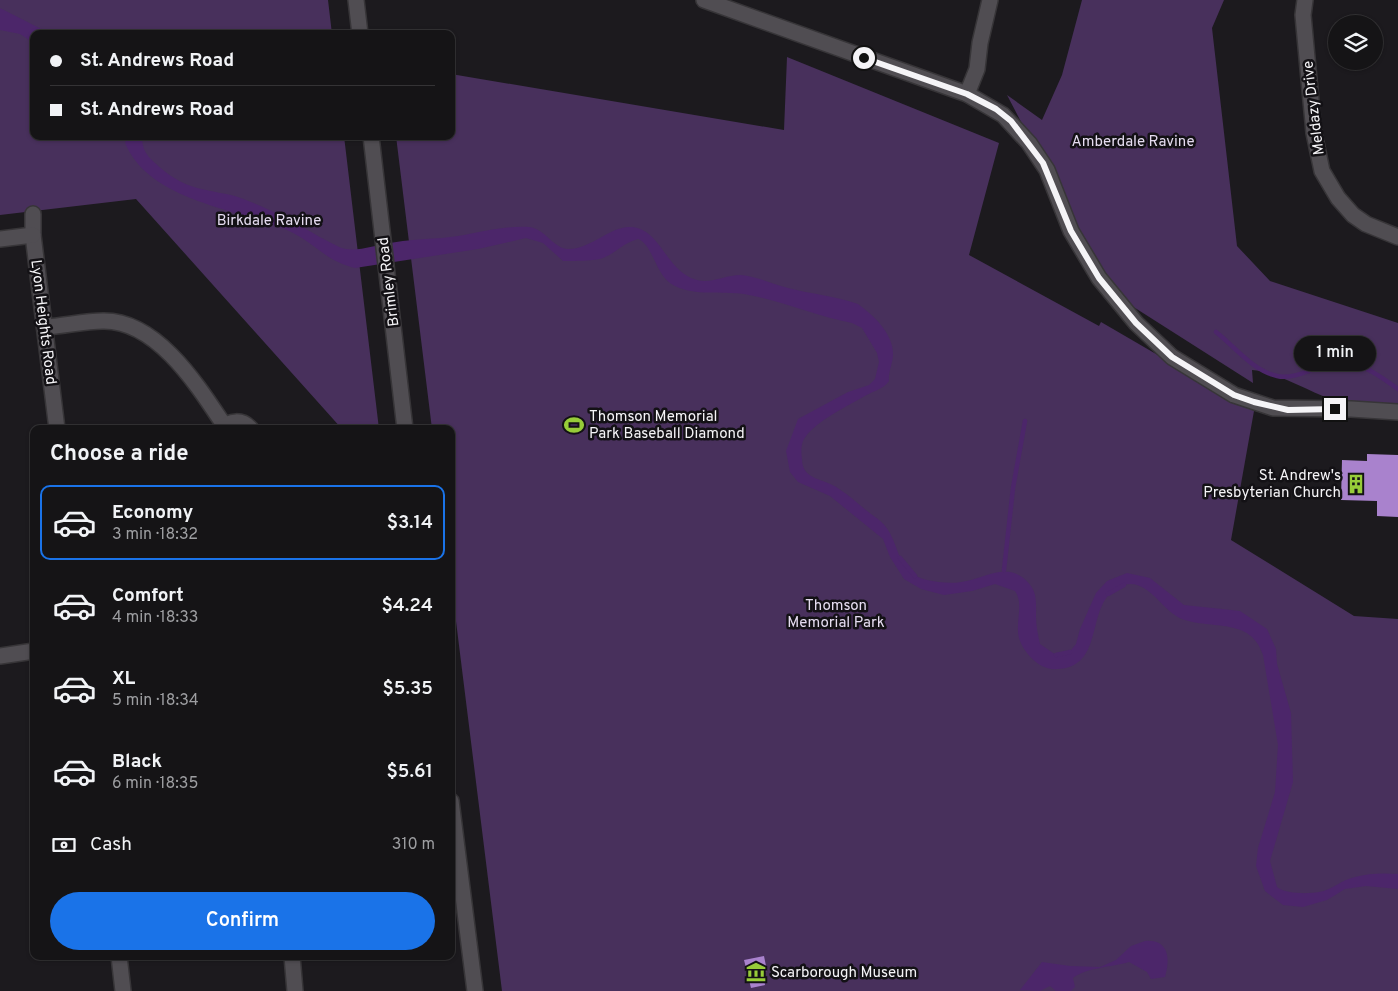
<!DOCTYPE html>
<html lang="en">
<head>
<meta charset="utf-8">
<style>
  :root { --surface:#151416; --page:#222123; --text:#f1f3f6; --muted:#9d9ea1; --line:#343335; --accent:#1a73e8 }
  body { margin:0; font-family:Overpass,sans-serif; background:var(--page); color:var(--text); height:100vh; display:flex; flex-direction:column; font-size:19px; white-space:nowrap }
  * { box-sizing:border-box; margin:0 }
  p { font-size:16px; color:var(--muted) }
  .icon { flex:none; width:28px; height:28px; fill:none; stroke:currentColor; stroke-width:2; stroke-linecap:round; stroke-linejoin:round }
  .map { position:relative; flex:1; overflow:hidden }
  .panel { position:absolute; left:30px; top:425px; width:425px; height:535px; display:flex; flex-direction:column; background:var(--surface); border-radius:10px; box-shadow:0 1px 4px #0004,0 0 0 1px var(--line) }
  .panel>* { flex:none }
  .guide { position:absolute; left:30px; top:30px; width:425px; height:110px; border-radius:10px; box-shadow:0 1px 4px #0004,0 0 0 1px var(--line); display:grid; align-content:center; height:110px; padding:0 20px; background:var(--surface) }
  .fabs { position:absolute; left:1328px; top:15px; display:grid; gap:10px }
  .fabs a { display:grid; place-items:center; width:55px; height:55px; border-radius:50%; background:var(--surface); box-shadow:0 1px 4px #0004,0 0 0 1px var(--line); font-size:25px }
  .end { position:absolute; width:22px; height:22px; margin:-11px; border:6px solid #f5f4f7; background:#111; box-shadow:0 0 0 2px #111 }
  .from { border-radius:50% }
  .bubble { position:absolute; height:35px; border-radius:18px; background:var(--surface); box-shadow:0 1px 4px #0004,0 0 0 1px var(--line); font-size:16px; font-weight:600; line-height:35px; text-align:center }
  .guide b { display:flex; align-items:center; gap:18px; height:48px; font-size:19px }
  .guide b+b { border-top:1px solid var(--line) }
  .guide i { width:12px; height:12px; background:var(--text) }
  ul { padding:0; list-style:none }
  li { display:flex; align-items:center; gap:15px; height:75px; margin:0 10px 8px; padding:0 10px; border:2px solid transparent; border-radius:10px }
  li div { flex:1 }
  li b { display:block; font-size:19px }
  li em { font-style:normal; font-weight:600 }
  li.current { border-color:var(--accent) }
  li>.icon { width:45px; height:45px; stroke-width:1.5 }
  h2 { padding:0 20px; font-size:22px; line-height:60px }
  .pay { display:flex; align-items:center; gap:12px; height:55px; padding:0 20px; font-size:19px }
  .pay p { margin-inline-start:auto }
  .primary-button { display:flex; gap:10px; margin-top:auto; padding:10px 20px }
  .primary-button a { flex:1; height:58px; border-radius:30px; background:var(--accent); color:#fff; font-size:20px; font-weight:600; line-height:58px; text-align:center }
  .map>svg:first-child { display:block }
</style>
</head>
<body>
<div class="map">
<svg width="1398" height="991" viewBox="0 0 1398 991">
  <rect width="100%" height="100%" fill="#1c1a1e"/>
  <g fill="#48305c">
    <path d="M 0,0 L 328,0 L 332,34 L 34,34 L 34,136 L 344,136 L 379,429 L 342,429 L 136,199 L 0,215 Z"/>
    <path d="M 1082,0 L 1224,0 L 1212,28 L 1237,246 L 1270,281 L 1398,323 L 1398,404 C 1379,402 1358,406 1340,402 C 1313,395 1277,371 1252,370 L 1253,383 L 1110,292 L 1007,95 L 1042,120 L 1062,75 Z"/>
    <path d="M 787,57 L 999,143 L 969,255 L 1099,326 L 1101,322 L 1254,411 L 1231,540 L 1354,616 L 1398,619 L 1398,991 L 502,991 L 451,581 L 451,429 L 432,429 L 396,136 L 451,136 L 451,74 L 784,130 Z"/>
  </g>
  <g fill="#4c266a">
    <path d="M 0,8 L 51,34 L 34,34 L 34,43 L 20,34 L 0,30 Z"/>
    <path d="M 128,136 L 142,136 C 142,149 146,155 155,163 C 182,188 197,188 231,195 C 249,200 269,210 286,218 C 299,224 336,248 346,249 C 360,251 377,245 390,243 C 407,240 424,239 442,238 C 469,236 500,225 529,227 C 546,229 553,249 569,249 C 593,248 611,225 632,227 C 660,230 664,265 691,278 C 709,286 723,275 741,275 C 755,276 773,284 788,288 C 811,294 835,296 858,304 C 873,315 893,333 893,354 C 893,363 888,372 889,381 C 884,389 871,392 863,397 C 846,407 812,423 803,441 C 801,446 801,453 802,459 C 802,481 825,478 839,489 C 852,497 862,508 875,517 C 904,536 890,571 927,580 C 937,582 950,584 961,582 C 982,580 1002,563 1022,577 C 1038,589 1036,600 1036,617 C 1036,626 1038,635 1040,644 L 1056,655 L 1068,654 L 1076,644 L 1080,629 L 1096,593 L 1107,581 L 1127,573 L 1150,578 L 1184,605 L 1240,611 L 1267,629 L 1276,649 L 1277,664 L 1291,713 L 1293,782 L 1270,861 L 1277,887 C 1285,894 1309,894 1319,892 C 1332,890 1341,880 1355,877 C 1369,873 1383,873 1398,874 L 1398,889 L 1366,886 L 1345,889 L 1327,900 L 1303,907 L 1283,905 L 1265,891 L 1256,866 L 1258,848 L 1275,792 L 1278,745 L 1263,655 C 1251,617 1212,630 1182,619 C 1161,611 1146,573 1119,587 C 1086,603 1104,659 1066,668 C 1059,669 1053,670 1047,668 C 1034,664 1018,646 1018,631 C 1017,618 1023,602 1015,591 L 995,584 L 972,591 L 944,595 L 921,589 L 904,579 L 890,557 L 883,539 L 830,496 L 798,482 L 790,472 L 786,451 L 798,419 L 848,392 L 869,385 L 875,379 L 879,362 L 877,353 L 862,328 L 852,323 C 816,316 780,300 744,294 C 722,291 695,296 675,286 C 655,277 654,245 638,239 C 621,244 618,252 603,258 C 596,261 572,261 563,261 L 543,243 L 526,238 L 478,249 L 355,268 C 325,261 314,242 289,231 C 237,208 150,202 125,143 Z"/>
    <path d="M 1145,941 C 1168,939 1171,958 1165,977 L 1151,979 L 1147,972 L 1129,962 C 1112,967 1085,968 1073,978 L 1075,987 L 1071,991 L 1056,991 L 1050,986 L 1040,991 L 1020,990 L 1042,962 L 1070,966 L 1100,967 L 1116,960 L 1131,946 Z"/>
  </g>
  <g fill="none" stroke-linecap="round" stroke-linejoin="round">
    <g stroke="#4c266a" stroke-width="4.5">
      <path d="M 1216,332 C 1234,346 1253,371 1277,376 C 1289,379 1304,373 1314,369 C 1350,355 1369,368 1398,389"/>
      <path d="M 900,558 L 915,576"/>
      <path d="M 1004,570 L 1013,488 L 1025,421"/>
      <path d="M 1108,594 L 1124,585"/>
      <path d="M 1056,655 L 1070,652"/>
    </g>
  </g>
  <g fill="#a982cd">
    <path d="M 1367,454 L 1398,455 L 1398,517 L 1377,516 L 1377,501 L 1341,500 L 1342,460 L 1367,461 Z"/>
    <path d="M 764,956 L 767,971 L 763,972 L 765,985 L 751,988 L 744,960 Z"/>
  </g>
  <g fill="none" stroke-linecap="round" stroke-linejoin="round">
    <defs>
      <g id="minor">
        <path d="M 704,0 L 967,94 L 1003,115 L 1029,143 L 1047,170 L 1071,231 L 1099,278 L 1136,323 L 1172,357 L 1234,395 L 1273,408 L 1351,409 L 1398,412"/>
        <path d="M 1305,0 L 1303,15 L 1314,133 L 1322,171 L 1338,198 L 1353,215 L 1366,224 L 1398,237"/>
        <path d="M 967,94 L 977,69 L 980,43 L 990,0"/>
        <path d="M 33,214 L 33,235 L 57,429"/>
        <path d="M 0,239 L 33,235"/>
        <path d="M 45,327 C 64,326 84,321 103,321 C 157,320 198,386 224,425"/>
        <path d="M 221,429 C 230,420 242,419 251,429"/>
        <path d="M 119,956 L 123,991"/>
        <path d="M 292,956 L 295,991"/>
      </g>
      <path id="tertiary" d="M 0,656 L 34,651"/>
      <g id="secondary">
        <path d="M 356,0 L 360,34"/>
        <path d="M 371,136 L 405,429"/>
        <path d="M 451,801 L 475,991"/>
      </g>
    </defs>
    <use href="#minor" stroke="#373538" stroke-width="18"/>
    <use href="#tertiary" stroke="#373538" stroke-width="18"/>
    <use href="#secondary" stroke="#373538" stroke-width="18"/>
    <use href="#minor" stroke="#504d52" stroke-width="15"/>
    <use href="#tertiary" stroke="#504d52" stroke-width="15"/>
    <use href="#secondary" stroke="#504d52" stroke-width="15"/>
  </g>
  <g fill="none" stroke-linecap="round" stroke-linejoin="round">
    <path stroke="#f5f4f7" stroke-width="6" d="M 864,58 L 967,94 L 996,109 L 1011,121 L 1043,163 L 1071,231 L 1099,278 L 1136,323 L 1172,357 L 1234,395 L 1254,402 L 1288,410 L 1335,409"/>
  </g>
  <defs>
    <symbol id="stadium-bare" viewBox="-9 -9 18 18"><path d="M0-5a6.5 5 0 1 0 0 10a6.5 5 0 1 0 0-10ZM-3.5-1.8h7v3.6h-7Z" fill="#97cc39" stroke="#131115" stroke-width="2.5" paint-order="stroke"/></symbol>
    <symbol id="building-bare" viewBox="-9 -9 18 18"><path d="M-4-6H4V6H1V3H-1V6H-4ZM-2.5-4.3h1.7v1.8h-1.7ZM.8-4.3h1.7v1.8H.8ZM-2.5-1h1.7V.8h-1.7ZM.8-1h1.7V.8H.8Z" fill="#97cc39" stroke="#131115" stroke-width="2.5" paint-order="stroke"/></symbol>
    <symbol id="museum-bare" viewBox="-9 -9 18 18"><path d="M0-6L6-3V-2H-6V-3ZM-5-1h2V3h-2ZM-1-1h2V3h-2ZM3-1h2V3H3ZM-6 4H6V6H-6Z" fill="#97cc39" stroke="#131115" stroke-width="2.5" paint-order="stroke"/></symbol>
  </defs>
  <g fill-rule="evenodd">
    <use href="#stadium-bare" x="560" y="411" width="28" height="28"/>
    <use href="#building-bare" x="1342" y="470" width="28" height="28"/>
    <use href="#museum-bare" x="742" y="958" width="28" height="28"/>
  </g>
  <g text-anchor="middle" stroke-width="5" stroke-linejoin="round" paint-order="stroke">
    <g font-size="15" fill="#f5f4f7" stroke="#131115">
      <text transform="translate(1313 108) rotate(-97)" y="5">Meldazy Drive</text>
      <text transform="translate(388 282) rotate(-97)" y="5">Brimley Road</text>
      <text transform="translate(44 322) rotate(83)" y="5">Lyon Heights Road</text>
    </g>
    <g font-size="15" fill="#e6ddf1" stroke="#131115">
      <text x="1133" y="146">Amberdale Ravine</text>
      <text x="269" y="225">Birkdale Ravine</text>
      <text x="836" y="610">Thomson<tspan x="836" dy="17">Memorial Park</tspan></text>
    </g>
    <g font-size="15" fill="#f5f4f7" stroke="#131115" text-anchor="start">
      <text x="589" y="421">Thomson Memorial<tspan x="589" dy="17">Park Baseball Diamond</tspan></text>
      <text x="1341" y="480" text-anchor="end">St. Andrew's<tspan x="1341" dy="17">Presbyterian Church</tspan></text>
      <text x="771" y="977">Scarborough Museum</text>
    </g>
  </g>
</svg>
<div class="fabs">
<a><svg class="icon" aria-label="layers" viewBox="0 0 24 24"><path d="M12 4l9 5-9 5-9-5zM3 14l9 5 9-5"/></svg></a>
</div>
<i class="end from" style="left:864px;top:58px"></i>
<i class="end" style="left:1335px;top:409px"></i>
<div class="bubble" style="left:1294px;top:336px;width:82px">1 min</div>
<div class="guide">
<b><i class="from"></i>St. Andrews Road</b>
<b><i></i>St. Andrews Road</b>
</div>
<section class="panel">
<h2>Choose a ride</h2>
<ul>
<li class="current"><svg class="icon" aria-label="car" viewBox="0 0 24 24"><path d="M5 17H2v-5l4-1 3-4h7l3 4 3 1v5h-3M9 17h6M6 11h13"/><circle cx="7" cy="17" r="2"/><circle cx="17" cy="17" r="2"/></svg><div><b>Economy</b><p>3 min · 18:32</p></div><em>$3.14</em></li>
<li><svg class="icon" aria-label="car" viewBox="0 0 24 24"><path d="M5 17H2v-5l4-1 3-4h7l3 4 3 1v5h-3M9 17h6M6 11h13"/><circle cx="7" cy="17" r="2"/><circle cx="17" cy="17" r="2"/></svg><div><b>Comfort</b><p>4 min · 18:33</p></div><em>$4.24</em></li>
<li><svg class="icon" aria-label="car" viewBox="0 0 24 24"><path d="M5 17H2v-5l4-1 3-4h7l3 4 3 1v5h-3M9 17h6M6 11h13"/><circle cx="7" cy="17" r="2"/><circle cx="17" cy="17" r="2"/></svg><div><b>XL</b><p>5 min · 18:34</p></div><em>$5.35</em></li>
<li><svg class="icon" aria-label="car" viewBox="0 0 24 24"><path d="M5 17H2v-5l4-1 3-4h7l3 4 3 1v5h-3M9 17h6M6 11h13"/><circle cx="7" cy="17" r="2"/><circle cx="17" cy="17" r="2"/></svg><div><b>Black</b><p>6 min · 18:35</p></div><em>$5.61</em></li>
</ul>
<div class="pay"><svg class="icon" aria-label="cash" viewBox="0 0 24 24"><path d="M3 7h18v10H3z"/><circle cx="12" cy="12" r="2"/></svg>Cash<p>310 m</p></div>
<div class="primary-button"><a>Confirm</a></div>
</section>
</div>
</body>
</html>
